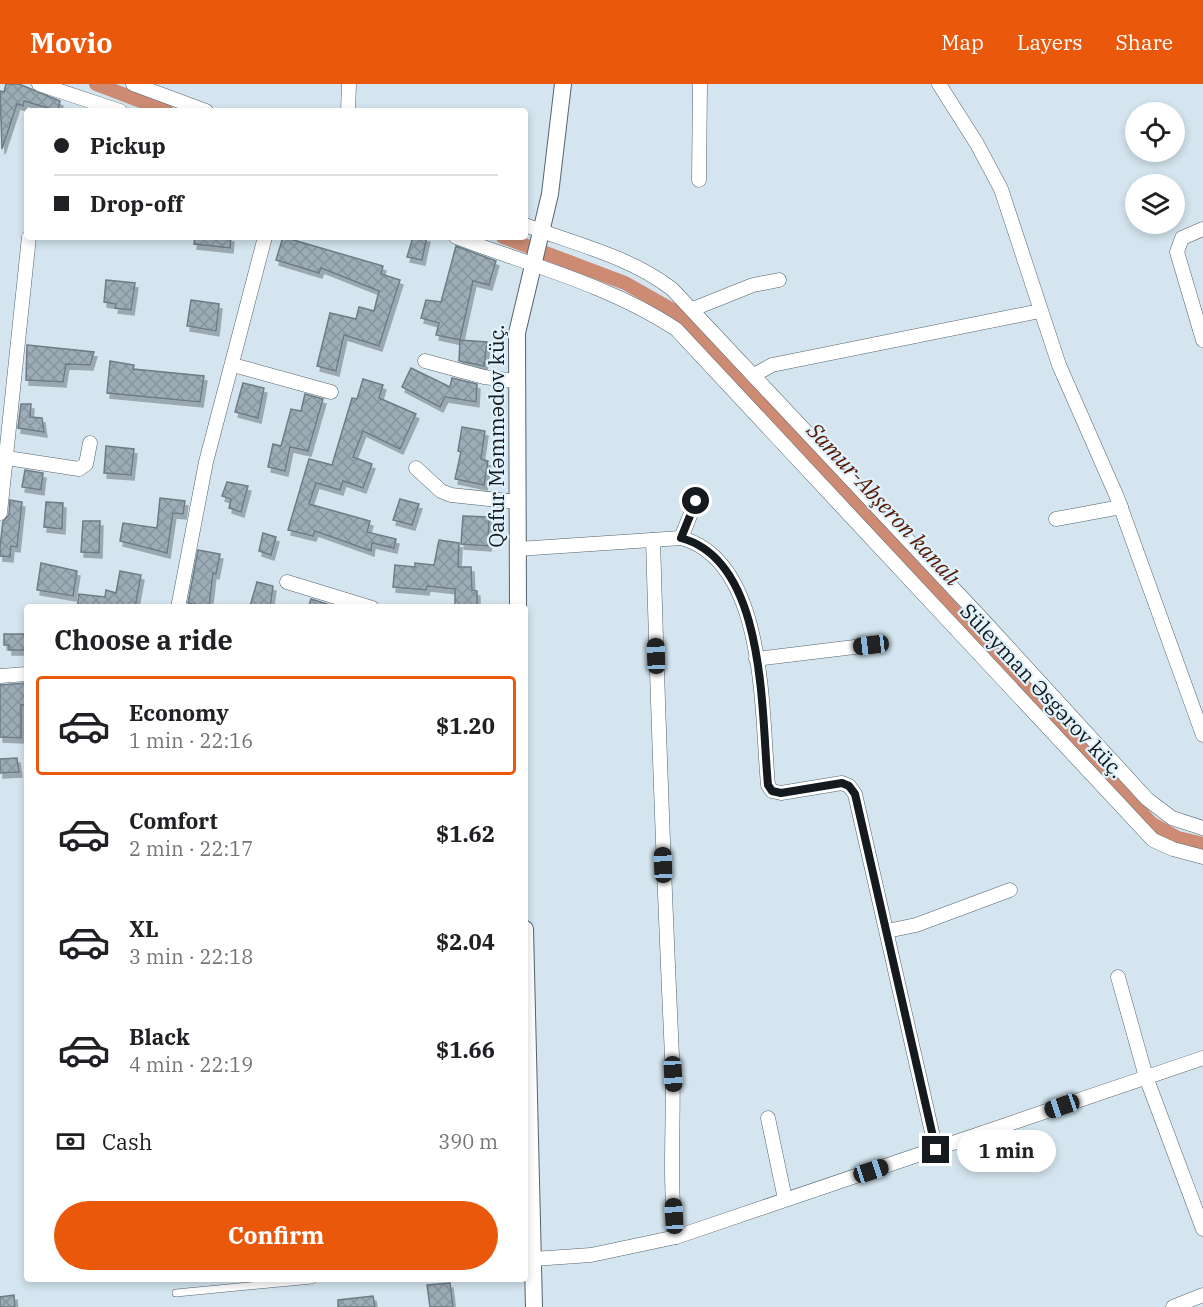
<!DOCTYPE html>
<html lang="en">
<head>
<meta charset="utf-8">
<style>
  :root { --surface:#fff; --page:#f6f6f6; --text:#202124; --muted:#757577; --line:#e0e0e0; --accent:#ea580c }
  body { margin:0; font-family:"IBM Plex Serif",serif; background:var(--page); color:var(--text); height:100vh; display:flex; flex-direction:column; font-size:22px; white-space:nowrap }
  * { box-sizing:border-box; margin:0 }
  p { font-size:20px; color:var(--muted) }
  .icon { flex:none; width:33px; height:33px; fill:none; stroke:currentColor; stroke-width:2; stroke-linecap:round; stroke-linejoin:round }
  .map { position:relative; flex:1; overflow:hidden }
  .panel { position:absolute; left:24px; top:520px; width:504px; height:678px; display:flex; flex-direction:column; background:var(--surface); border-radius:6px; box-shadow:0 3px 9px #0003 }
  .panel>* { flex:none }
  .top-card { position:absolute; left:24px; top:24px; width:504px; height:132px; border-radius:6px; box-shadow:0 3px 9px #0003; display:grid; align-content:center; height:132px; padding:0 30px; background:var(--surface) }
  .fabs { position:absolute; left:1125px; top:18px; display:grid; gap:12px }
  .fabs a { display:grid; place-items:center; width:60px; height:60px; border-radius:50%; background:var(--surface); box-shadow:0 3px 9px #0003; font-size:30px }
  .end { position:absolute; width:27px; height:27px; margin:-14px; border:8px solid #141a1d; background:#fff; box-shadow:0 0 0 3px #fff }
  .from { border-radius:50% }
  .bubble { position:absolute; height:42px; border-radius:21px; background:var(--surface); box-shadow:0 3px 9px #0003; font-size:20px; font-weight:700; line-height:42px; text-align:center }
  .car { position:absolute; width:18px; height:36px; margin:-18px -9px; border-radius:8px; box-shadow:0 0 4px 2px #0007; background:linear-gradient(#222 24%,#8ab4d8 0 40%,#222 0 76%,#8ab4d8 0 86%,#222 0) }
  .top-card b { display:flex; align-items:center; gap:21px; height:57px; font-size:22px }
  .top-card b+b { border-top:2px solid var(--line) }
  .top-card i { width:15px; height:15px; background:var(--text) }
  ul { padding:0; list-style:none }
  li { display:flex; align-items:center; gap:18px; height:99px; margin:0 12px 9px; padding:0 18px; border:3px solid transparent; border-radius:6px }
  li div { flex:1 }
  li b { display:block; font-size:22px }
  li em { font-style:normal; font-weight:700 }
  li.active { border-color:var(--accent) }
  li>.icon { width:54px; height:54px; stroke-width:1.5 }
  h2 { padding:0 30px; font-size:27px; line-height:72px }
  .pay { display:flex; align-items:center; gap:15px; height:66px; padding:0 30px; font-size:22px }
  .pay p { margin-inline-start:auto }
  .cta { display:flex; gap:12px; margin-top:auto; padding:12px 30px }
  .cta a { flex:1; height:69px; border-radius:36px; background:var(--accent); color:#fff; font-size:24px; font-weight:700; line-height:69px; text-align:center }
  header { display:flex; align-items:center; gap:36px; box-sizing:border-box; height:84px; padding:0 30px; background:var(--accent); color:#fff }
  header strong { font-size:28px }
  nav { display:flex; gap:33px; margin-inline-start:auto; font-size:21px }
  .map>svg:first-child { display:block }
</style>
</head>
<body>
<header>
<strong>Movio</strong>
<nav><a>Map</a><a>Layers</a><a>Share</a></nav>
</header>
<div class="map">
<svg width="1203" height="1223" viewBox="0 0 1203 1223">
  <defs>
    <pattern id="building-cross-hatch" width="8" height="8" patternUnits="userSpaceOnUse" patternTransform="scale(1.5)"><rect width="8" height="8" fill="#9dadb7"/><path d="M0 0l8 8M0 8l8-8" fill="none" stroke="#86949d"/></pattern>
    <filter id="shadow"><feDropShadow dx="3" dy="5" stdDeviation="0" flood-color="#0004"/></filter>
  </defs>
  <rect width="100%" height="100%" fill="#d4e5ef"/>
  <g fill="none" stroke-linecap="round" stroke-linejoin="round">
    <g stroke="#cd8b73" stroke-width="14">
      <path d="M 96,0 L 167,27"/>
      <path d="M 503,153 L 625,199 L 678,229 L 1151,739 L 1178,754 L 1203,760"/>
    </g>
  </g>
  <g fill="url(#building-cross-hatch)" stroke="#6d7c85" stroke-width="1.5" filter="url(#shadow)">
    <path d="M 6,0 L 19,0 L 60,17 L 58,27 L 24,17 L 23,22 L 17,20 L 2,65 L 0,7 L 4,8 Z"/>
    <path d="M 195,153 L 231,153 L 230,164 L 194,160 Z"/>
    <path d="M 283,153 L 383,182 L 381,190 L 400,196 L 379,262 L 344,251 L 336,287 L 317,282 L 330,229 L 356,235 L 359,223 L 374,227 L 379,207 L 321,184 L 319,189 L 276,176 Z"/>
    <path d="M 413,153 L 427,153 L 422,176 L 407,173 Z"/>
    <path d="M 456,162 L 496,177 L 489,201 L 473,197 L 460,256 L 436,251 L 439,239 L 421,234 L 426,216 L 441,218 Z"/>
    <path d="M 106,196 L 135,199 L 131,226 L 115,224 L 116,220 L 104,218 Z"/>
    <path d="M 191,216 L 219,220 L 216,247 L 187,242 Z"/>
    <path d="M 460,256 L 487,258 L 484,282 L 459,277 Z"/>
    <path d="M 27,261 L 94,268 L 90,281 L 66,280 L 63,298 L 26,296 Z"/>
    <path d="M 110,277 L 134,281 L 133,285 L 204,292 L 200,318 L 107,309 Z"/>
    <path d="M 411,284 L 450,303 L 452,294 L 477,300 L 476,318 L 445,313 L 440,323 L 402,303 Z"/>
    <path d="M 363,295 L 383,301 L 379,314 L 416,330 L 400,365 L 363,347 L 353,373 L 372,380 L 363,404 L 343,397 L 340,406 L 316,399 L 309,420 L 370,437 L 367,448 L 396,455 L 394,464 L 372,459 L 371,467 L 315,447 L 313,452 L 288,446 L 309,375 L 332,381 L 352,314 L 357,315 Z"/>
    <path d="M 243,299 L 264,304 L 258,334 L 235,328 Z"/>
    <path d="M 305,310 L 323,315 L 308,367 L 290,363 L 285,387 L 268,383 L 273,360 L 281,362 L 291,325 L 301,327 Z"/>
    <path d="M 21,320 L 31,320 L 30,333 L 42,334 L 44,348 L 18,344 Z"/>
    <path d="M 462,343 L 485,347 L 481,375 L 488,377 L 484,401 L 455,395 L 461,368 L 458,367 Z"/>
    <path d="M 106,362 L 134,365 L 131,391 L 104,389 Z"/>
    <path d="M 25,386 L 43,389 L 41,406 L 22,403 Z"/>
    <path d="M 227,398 L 248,402 L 241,428 L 229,424 L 231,415 L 222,412 Z"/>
    <path d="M 160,414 L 185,417 L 183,430 L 173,429 L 167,469 L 120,457 L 123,439 L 157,444 Z"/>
    <path d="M 400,415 L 419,420 L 412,441 L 393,436 Z"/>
    <path d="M 10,416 L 22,418 L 17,463 L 11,462 L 10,473 L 0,472 L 0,463 L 3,437 L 9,431 Z"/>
    <path d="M 46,418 L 63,419 L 62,445 L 44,443 Z"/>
    <path d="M 463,432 L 489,433 L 488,462 L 461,460 Z"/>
    <path d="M 83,437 L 100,437 L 99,469 L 81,468 Z"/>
    <path d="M 263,449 L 276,453 L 271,471 L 259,467 Z"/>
    <path d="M 439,456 L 459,459 L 458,483 L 471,483 L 472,506 L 477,507 L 477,524 L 455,524 L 455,505 L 427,502 L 426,506 L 393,503 L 395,481 L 415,483 L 415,479 L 434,481 Z"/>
    <path d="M 198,466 L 220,470 L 216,490 L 213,489 L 209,523 L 188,519 Z"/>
    <path d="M 41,479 L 77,487 L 73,512 L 37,506 Z"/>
    <path d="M 120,487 L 141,491 L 135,524 L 77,524 L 79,510 L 105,513 L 106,506 L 116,509 Z"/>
    <path d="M 257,498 L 273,502 L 270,524 L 250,522 Z"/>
    <path d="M 311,515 L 340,524 L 308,524 Z"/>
    <path d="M 4,550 L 27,550 L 27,566 L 9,566 L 9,561 L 4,561 Z"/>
    <path d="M 27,599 L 27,621 L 21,621 L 21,654 L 0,653 L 0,601 Z"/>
    <path d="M 17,674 L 19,688 L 0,689 L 0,675 Z"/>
    <path d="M 450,1199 L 453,1223 L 430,1223 L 427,1201 Z"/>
    <path d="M 14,1211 L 15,1223 L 0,1223 L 0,1213 Z"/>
    <path d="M 373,1212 L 375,1223 L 338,1223 L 338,1216 Z"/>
  </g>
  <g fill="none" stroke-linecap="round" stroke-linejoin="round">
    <defs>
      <path id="service" d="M 176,1209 L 312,1196"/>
      <g id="minor">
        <path d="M 39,0 L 120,27"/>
        <path d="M 133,0 L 206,27"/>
        <path d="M 939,0 L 977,60 L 1001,105 L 1059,281 L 1117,413 L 1203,651"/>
        <path d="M 348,27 L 349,0"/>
        <path d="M 699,96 L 700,0"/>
        <path d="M 525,141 C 575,160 629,172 672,205 L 983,536 L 1147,715 L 1172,734 L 1203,744"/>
        <path d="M 1203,145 L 1182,154 L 1177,168 L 1203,256"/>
        <path d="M 456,153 C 530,181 609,201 676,245 L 1153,756 L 1173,765 L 1203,773"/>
        <path d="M 693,225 L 753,201 L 779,196"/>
        <path d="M 425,277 L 484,293 L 515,297"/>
        <path d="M 233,281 L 331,308"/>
        <path d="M 754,291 L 772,281 L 1040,227"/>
        <path d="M 7,374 L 79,385 L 86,380 L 90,359"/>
        <path d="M 416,384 L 441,407 L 451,411 L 518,418"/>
        <path d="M 0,429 L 29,153"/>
        <path d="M 1056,435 L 1121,423"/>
        <path d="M 681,454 L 696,417"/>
        <path d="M 653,456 C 658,628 664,800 672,972 C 675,1032 668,1093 676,1153"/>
        <path d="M 518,465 L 681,454 C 767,477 761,628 768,701 L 772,707 L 781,709 L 842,699 L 849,702 L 855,710 L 936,1066"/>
        <path d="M 287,498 L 372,524"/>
        <path d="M 178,524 L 206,378 L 265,153"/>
        <path d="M 756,575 L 871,561"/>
        <path d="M 0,592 L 27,590"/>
        <path d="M 887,847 L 916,841 L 1010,806"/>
        <path d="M 1118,893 L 1146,993 L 1203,1145"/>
        <path d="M 768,1034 L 785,1115"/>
        <path d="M 533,1175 L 591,1171 L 676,1153 L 1203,974"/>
        <path d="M 1173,1223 L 1203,1211"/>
      </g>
      <g id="tertiary">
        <path d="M 518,524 L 517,249 L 550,110 L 563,0"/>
        <path d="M 525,845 L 534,1223"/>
      </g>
    </defs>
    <use href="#service" stroke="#54636c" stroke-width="8"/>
    <use href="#minor" stroke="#54636c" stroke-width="15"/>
    <use href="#tertiary" stroke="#54636c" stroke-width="18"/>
    <use href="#service" stroke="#fff" stroke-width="7"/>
    <use href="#minor" stroke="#fff" stroke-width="14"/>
    <use href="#tertiary" stroke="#fff" stroke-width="16"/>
  </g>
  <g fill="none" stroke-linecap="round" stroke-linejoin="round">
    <path stroke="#141a1d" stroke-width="8" d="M 696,417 L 681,454 C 767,477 761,629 768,701 L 772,707 L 781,709 L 842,699 L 849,702 L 855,710 L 936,1066"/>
  </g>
  <g text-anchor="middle" stroke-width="4.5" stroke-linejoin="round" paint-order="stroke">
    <g font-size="21" fill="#141a1d" stroke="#e1f2fd">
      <text transform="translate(497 352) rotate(-90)" y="7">Qafur Məmmədov küç.</text>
      <text transform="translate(1042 607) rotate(47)" y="7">Süleyman Əsgərov küç.</text>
    </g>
    <g font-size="22" font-style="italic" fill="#551900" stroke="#e1f2fd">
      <text transform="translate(884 420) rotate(47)" y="8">Samur-Abşeron kanalı</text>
    </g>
  </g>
</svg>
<div class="fabs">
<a><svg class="icon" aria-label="locate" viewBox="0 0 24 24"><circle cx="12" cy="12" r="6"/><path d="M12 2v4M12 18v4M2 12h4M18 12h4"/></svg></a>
<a><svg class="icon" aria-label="layers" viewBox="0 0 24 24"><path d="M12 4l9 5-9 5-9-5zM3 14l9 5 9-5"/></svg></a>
</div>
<i class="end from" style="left:696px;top:417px"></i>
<i class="end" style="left:936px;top:1066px"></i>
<div class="bubble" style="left:957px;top:1046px;width:99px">1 min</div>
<i class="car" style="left:871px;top:561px;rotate:263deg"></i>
<i class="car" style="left:656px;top:572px;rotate:358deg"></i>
<i class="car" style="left:663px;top:781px;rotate:358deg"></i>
<i class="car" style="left:673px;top:990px;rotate:177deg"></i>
<i class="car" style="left:1062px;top:1022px;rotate:251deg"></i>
<i class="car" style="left:871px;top:1087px;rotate:72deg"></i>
<i class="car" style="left:674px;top:1132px;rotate:357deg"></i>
<div class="top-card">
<b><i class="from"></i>Pickup</b>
<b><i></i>Drop-off</b>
</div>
<section class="panel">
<h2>Choose a ride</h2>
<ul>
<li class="active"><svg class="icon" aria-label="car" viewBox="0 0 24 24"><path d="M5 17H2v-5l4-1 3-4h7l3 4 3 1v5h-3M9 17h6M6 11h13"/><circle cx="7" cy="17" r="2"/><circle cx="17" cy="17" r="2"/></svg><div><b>Economy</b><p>1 min · 22:16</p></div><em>$1.20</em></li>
<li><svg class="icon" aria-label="car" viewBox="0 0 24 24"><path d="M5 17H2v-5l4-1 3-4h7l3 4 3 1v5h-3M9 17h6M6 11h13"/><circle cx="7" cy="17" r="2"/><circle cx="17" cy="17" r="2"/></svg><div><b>Comfort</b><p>2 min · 22:17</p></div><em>$1.62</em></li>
<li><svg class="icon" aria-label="car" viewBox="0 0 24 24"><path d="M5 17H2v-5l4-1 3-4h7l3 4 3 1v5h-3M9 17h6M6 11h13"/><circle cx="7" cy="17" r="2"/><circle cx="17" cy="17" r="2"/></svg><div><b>XL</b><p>3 min · 22:18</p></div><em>$2.04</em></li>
<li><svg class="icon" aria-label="car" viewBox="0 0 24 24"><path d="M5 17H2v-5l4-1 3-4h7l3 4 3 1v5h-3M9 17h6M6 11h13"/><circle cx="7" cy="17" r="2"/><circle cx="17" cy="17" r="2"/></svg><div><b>Black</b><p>4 min · 22:19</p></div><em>$1.66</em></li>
</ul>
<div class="pay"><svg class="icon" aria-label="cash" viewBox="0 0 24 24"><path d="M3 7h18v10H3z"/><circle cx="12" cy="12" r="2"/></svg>Cash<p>390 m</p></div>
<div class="cta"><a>Confirm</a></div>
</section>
</div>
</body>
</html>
